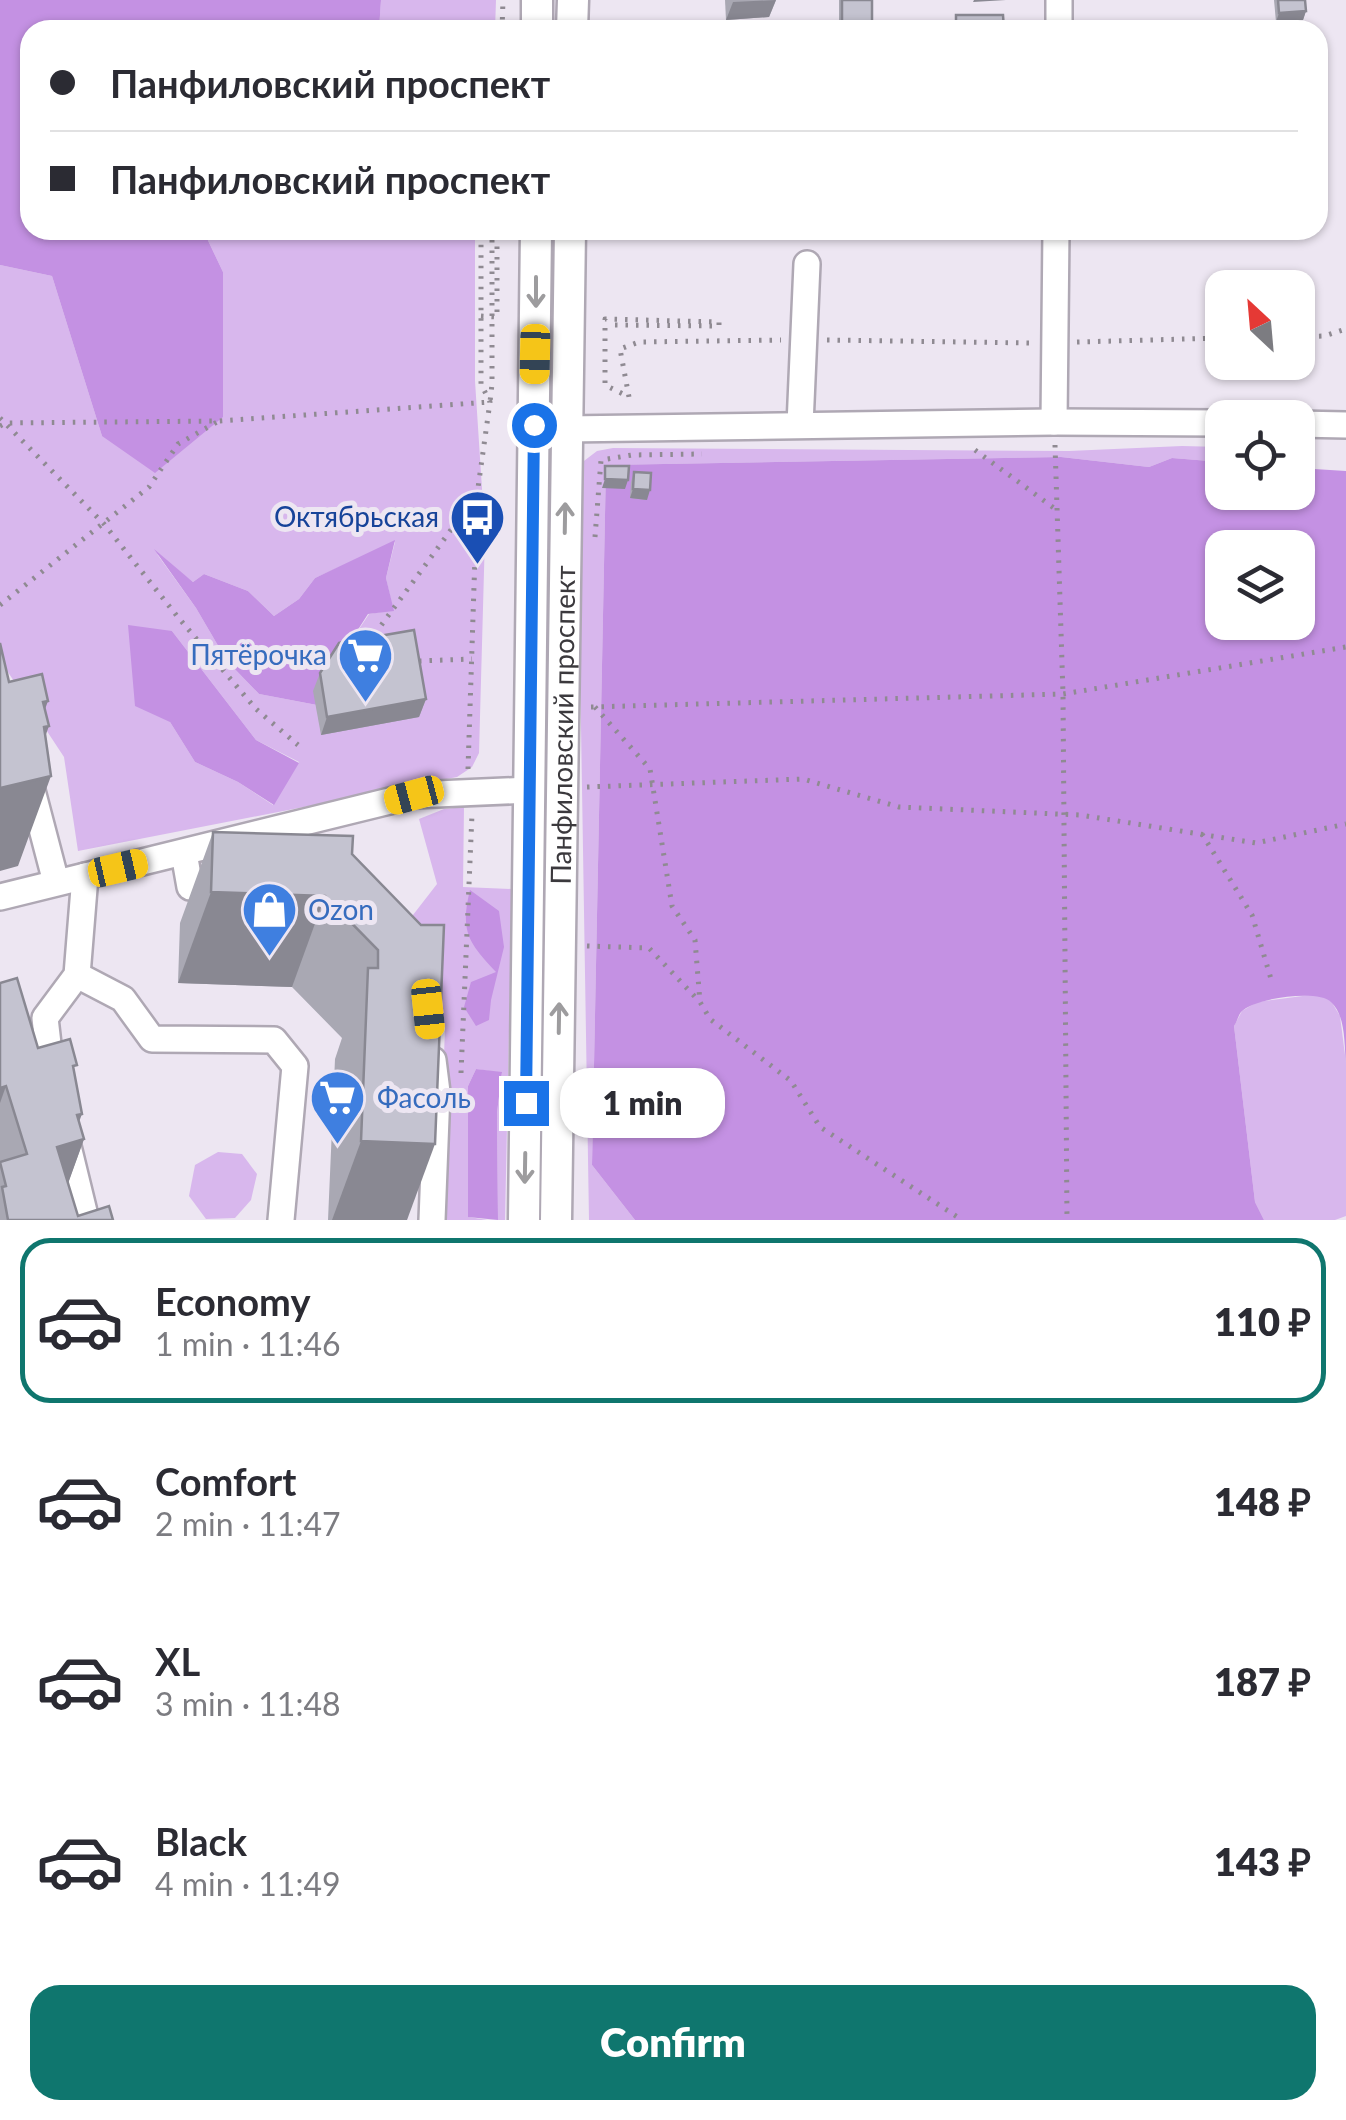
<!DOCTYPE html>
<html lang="en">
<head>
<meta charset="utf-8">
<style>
  :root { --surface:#fff; --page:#f2f2f3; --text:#2b2b33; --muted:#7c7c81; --line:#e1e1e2; --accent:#0f766e }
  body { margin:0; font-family:Lato,sans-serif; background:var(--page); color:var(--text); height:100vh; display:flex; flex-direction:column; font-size:38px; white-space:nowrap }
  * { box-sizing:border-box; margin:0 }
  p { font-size:32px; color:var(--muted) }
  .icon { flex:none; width:55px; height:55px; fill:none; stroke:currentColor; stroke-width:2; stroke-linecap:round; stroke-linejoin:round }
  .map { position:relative; height:1220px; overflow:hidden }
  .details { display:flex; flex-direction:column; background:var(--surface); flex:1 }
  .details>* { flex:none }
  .banner { position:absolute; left:20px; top:20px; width:1308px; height:220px; border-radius:30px; box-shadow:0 2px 8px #0004; display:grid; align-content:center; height:220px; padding:0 30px; background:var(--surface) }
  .needle { width:65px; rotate:334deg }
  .tools { position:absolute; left:1205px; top:270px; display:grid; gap:20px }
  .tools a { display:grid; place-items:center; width:110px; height:110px; border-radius:20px; background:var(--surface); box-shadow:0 2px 8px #0004; font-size:50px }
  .end { position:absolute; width:45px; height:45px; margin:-22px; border:12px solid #1a73e8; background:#fff; box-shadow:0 0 0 5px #fff }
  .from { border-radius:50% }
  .bubble { position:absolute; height:70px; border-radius:30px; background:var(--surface); box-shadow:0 2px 8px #0004; font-size:32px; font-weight:800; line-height:70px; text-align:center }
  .car { position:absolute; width:30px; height:60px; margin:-30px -15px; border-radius:12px; box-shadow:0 0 8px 2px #0007; background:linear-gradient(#f5c518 24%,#345 0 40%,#f5c518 0 76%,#345 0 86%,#f5c518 0) }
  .banner b { display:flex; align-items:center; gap:35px; height:95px; font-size:38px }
  .banner b+b { border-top:2px solid var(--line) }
  .banner i { width:25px; height:25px; background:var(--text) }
  ul { padding:18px 0 0; list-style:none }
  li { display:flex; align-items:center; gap:30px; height:165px; margin:0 20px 15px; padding:0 10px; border:5px solid transparent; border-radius:30px }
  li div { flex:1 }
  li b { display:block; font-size:38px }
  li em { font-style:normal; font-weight:800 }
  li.selected { border-color:var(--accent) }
  li>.icon { width:90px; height:90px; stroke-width:1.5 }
  .button { display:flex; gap:20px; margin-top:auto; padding:20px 30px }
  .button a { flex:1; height:115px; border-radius:30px; background:var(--accent); color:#fff; font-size:40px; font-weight:800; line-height:115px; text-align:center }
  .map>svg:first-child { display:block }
</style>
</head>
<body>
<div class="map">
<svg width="1346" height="1220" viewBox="0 0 1346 1220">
  <rect width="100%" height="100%" fill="#ede6f2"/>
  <g fill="#d8b7ed" fill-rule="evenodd">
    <path d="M 381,0 L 496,0 L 495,30 L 379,30 Z"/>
    <path d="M 203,230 L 475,230 L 475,381 L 485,535 L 479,753 L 472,767 L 457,777 L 78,851 L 64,757 L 0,660 L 0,265 L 52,276 L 102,436 L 223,272 ZM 395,542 L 386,578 L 393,610 L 369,614 L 341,656 L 317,705 L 259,694 L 227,661 L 196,608 L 157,554 L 193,582 L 204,574 L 248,591 L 274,616 L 299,599 L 315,578 ZM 172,631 L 256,740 L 299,762 L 273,805 L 238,782 L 195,762 L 170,722 Z"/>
    <path d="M 1182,446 L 1222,447 L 1222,462 L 1172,458 L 1149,467 L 1061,457 L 606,465 L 592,1165 L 635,1220 L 589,1220 L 577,479 L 580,464 L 597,451 L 613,448 L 1069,451 Z"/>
    <path d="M 464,807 L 463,887 L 512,889 L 505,1220 L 498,1220 L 497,1113 L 502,1073 L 476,1069 L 468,1086 L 469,1217 L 487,1220 L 438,1220 L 445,1028 L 422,965 L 399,933 L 437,884 L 419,819 L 444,809 Z"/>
    <path d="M 1318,994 L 1331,1001 L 1340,1016 L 1346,1063 L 1346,1216 L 1335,1220 L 1264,1220 L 1255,1202 L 1234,1026 L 1242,1011 L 1257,1002 Z"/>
    <path d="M 218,1152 L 242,1154 L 257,1174 L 251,1200 L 235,1218 L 206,1219 L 189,1196 L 195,1165 Z"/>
  </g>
  <g fill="#c491e3" fill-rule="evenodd">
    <path d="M 0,0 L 381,0 L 379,30 L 30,30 L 30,230 L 203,230 L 223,272 L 223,417 L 155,473 L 102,436 L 52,276 L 0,265 Z"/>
    <path d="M 1061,457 L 1149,467 L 1172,458 L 1222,462 L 1222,492 L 1298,492 L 1298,468 L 1346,471 L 1346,1063 C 1344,1044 1346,1016 1331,1002 C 1319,989 1253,998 1241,1012 C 1238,1016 1237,1022 1234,1026 L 1255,1202 L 1264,1220 L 635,1220 L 592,1165 L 606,465 ZM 1222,548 L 1298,548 L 1298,622 L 1222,622 Z"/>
    <path d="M 395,540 L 386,578 L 394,611 L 368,614 L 341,656 L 317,705 L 259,694 L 227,661 L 196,608 L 154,549 L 193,582 L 204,574 L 248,591 L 274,616 L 299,599 L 315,578 Z"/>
    <path d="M 128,625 L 172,631 L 256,740 L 299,763 L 274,805 L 238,782 L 195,762 L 170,722 L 135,706 Z"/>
    <path d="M 470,890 L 499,911 L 504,947 L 491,1000 L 489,1020 L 476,1026 L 464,1007 L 471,982 L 496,972 C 468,942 460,931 470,890 Z"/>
    <path d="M 476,1069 L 502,1072 L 497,1113 L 498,1220 L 468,1217 L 468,1086 Z"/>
  </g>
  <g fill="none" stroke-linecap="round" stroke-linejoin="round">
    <defs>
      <g id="minor">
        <path d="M 1059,0 L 1059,30"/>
        <path d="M 1054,422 L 1056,230"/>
        <path d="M 1298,424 L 1346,425"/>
        <path d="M 800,425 L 807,264"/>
        <path d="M 566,429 L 1054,422 L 1222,423"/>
        <path d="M 29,779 L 56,882"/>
        <path d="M 184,853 L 190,887 L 227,887"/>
        <path d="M 0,897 L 414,795 L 530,790"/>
        <path d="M 77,975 L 123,999 L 152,1039 L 274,1040 L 295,1066 L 281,1220"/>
        <path d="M 52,1079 L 45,1018 L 77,975 L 85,876"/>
        <path d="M 66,1138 L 86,1220"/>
        <path d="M 432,1220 L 437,1092 L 433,1060"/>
      </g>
      <g id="major">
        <path d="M 537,30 L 537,0"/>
        <path d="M 572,30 L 573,0"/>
        <path d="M 524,1220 L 536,230"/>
        <path id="s1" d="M 556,1220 L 570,230"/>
      </g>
    </defs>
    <use href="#minor" stroke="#afa8b4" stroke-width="30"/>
    <use href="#major" stroke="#afa8b4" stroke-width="35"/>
    <g stroke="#8f8a92" stroke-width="5" stroke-dasharray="2.5 8" stroke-linecap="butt">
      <path d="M 502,30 L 503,0"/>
      <path d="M 481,316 L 497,317 L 497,230"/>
      <path d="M 615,325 L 719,326 L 719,322 L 605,319 L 605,385 L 629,397 L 620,349 L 639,342 L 781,340"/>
      <path d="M 1298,337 L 1324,336 L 1346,329"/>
      <path d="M 827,340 L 1031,343"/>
      <path d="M 1077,342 L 1222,338"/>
      <path d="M 0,418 L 104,524 L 177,616 L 256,709 L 298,745"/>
      <path d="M 0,426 L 6,423 L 219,421 L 490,402 L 492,384 L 492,230"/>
      <path d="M 1055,445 L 1063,694 L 1067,1220"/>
      <path d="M 975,450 L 1058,511"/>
      <path d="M 595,537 L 601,460 L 632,455 L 702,454"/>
      <path d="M 0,605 L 149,487 L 178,444 L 217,422"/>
      <path d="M 369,642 L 475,497"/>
      <path d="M 419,661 L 472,659"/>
      <path d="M 591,707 L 1063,694 L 1346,647"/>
      <path d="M 595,707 L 650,769 L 672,906 L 695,940 L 700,1002 L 710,1019 L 791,1081 L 820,1127 L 962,1220"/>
      <path d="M 468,769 L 477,495 L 490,402 L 481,384 L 481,230"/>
      <path d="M 587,787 L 803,779 L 899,807 L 1080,815 L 1256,843 L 1346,824"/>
      <path d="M 1202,834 L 1252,915 L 1271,979"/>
      <path d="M 587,946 L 649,948 L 698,1000"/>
      <path d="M 461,1073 L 472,814"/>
    </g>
    <use href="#minor" stroke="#fff" stroke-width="25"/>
    <use href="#major" stroke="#fff" stroke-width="30"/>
  </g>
  <g fill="#a9a8b3">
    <path d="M 725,0 L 776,0 L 769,17 L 726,20 Z"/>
    <path d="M 839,0 L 872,0 L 872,23 L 869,30 L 839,30 Z"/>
    <path d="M 1274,0 L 1305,0 L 1306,11 L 1303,20 L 1276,22 Z"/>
    <path d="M 634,472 L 647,500 L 630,498 L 631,482 Z"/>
    <path d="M 320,673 L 426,699 L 419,717 L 321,735 L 313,691 Z"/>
    <path d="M 213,832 L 352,854 L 421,925 L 407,1220 L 328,1220 L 335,1059 L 342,1038 L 292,987 L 178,983 L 180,923 Z"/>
    <path d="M 0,983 L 38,1048 L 74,1073 L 79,1121 L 84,1139 L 68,1183 L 78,1216 L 113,1220 L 0,1220 Z"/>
  </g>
  <g fill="#898892">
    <path d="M 776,0 L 769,17 L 726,20 L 733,2 Z"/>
    <path d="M 974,0 L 1006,0 L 973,2 Z"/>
    <path d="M 1306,11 L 1303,20 L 1276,22 L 1279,13 Z"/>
    <path d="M 842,23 L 872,23 L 869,30 L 840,30 Z"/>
    <path d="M 753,230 L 787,230 L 752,232 Z"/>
    <path d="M 605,479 L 628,480 L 625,489 L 602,488 Z"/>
    <path d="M 633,489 L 650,490 L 647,500 L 630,498 Z"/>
    <path d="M 426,699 L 419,717 L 321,735 L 327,717 Z"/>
    <path d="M 48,701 L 18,783 L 44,727 L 49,726 L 29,781 L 51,776 L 18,866 L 0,871 L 0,788 L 43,702 Z"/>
    <path d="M 211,892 L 325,896 L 292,987 L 178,983 Z"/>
    <path d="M 6,1086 L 0,1103 L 0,1088 Z"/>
    <path d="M 82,1114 L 71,1143 L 84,1139 L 55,1220 L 57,1147 L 77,1115 Z"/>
    <path d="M 361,1141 L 435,1144 L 407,1220 L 332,1220 Z"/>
  </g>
  <g fill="#c4c3d0" stroke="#898892" stroke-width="2.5">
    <rect x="842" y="0" width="30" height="23"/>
    <path d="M 1278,0 L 1305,0 L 1306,11 L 1279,13 Z"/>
    <path d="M 956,15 L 1003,15 L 1004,30 L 956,30 Z"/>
    <path d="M 746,27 L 746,30 L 713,30 L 712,28 Z"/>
    <path d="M 605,466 L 629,466 L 628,480 L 605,479 Z"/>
    <path d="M 634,472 L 651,473 L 650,490 L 633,489 Z"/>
    <path d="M 414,630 L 426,699 L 327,717 L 320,673 L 339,643 Z"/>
    <path d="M 0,643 L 9,682 L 42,674 L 48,701 L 43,702 L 49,726 L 44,727 L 51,776 L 0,788 Z"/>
    <path d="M 213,832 L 353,836 L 352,854 L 421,925 L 444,925 L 435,1144 L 361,1141 L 368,968 L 378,968 L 378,950 L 325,896 L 211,892 Z"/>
    <path d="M 17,978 L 38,1048 L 70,1039 L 77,1065 L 73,1066 L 82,1114 L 77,1115 L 84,1139 L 57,1147 L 78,1216 L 109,1206 L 113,1220 L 8,1220 L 2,1187 L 6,1186 L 0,1162 L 27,1154 L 6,1086 L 0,1088 L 0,983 Z"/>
  </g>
  <defs><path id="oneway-shaft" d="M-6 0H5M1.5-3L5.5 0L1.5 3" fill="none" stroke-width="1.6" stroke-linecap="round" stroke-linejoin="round" transform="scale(2.5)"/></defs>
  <g stroke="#9d9c9e">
    <use href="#oneway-shaft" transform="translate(536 292) rotate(90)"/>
    <use href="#oneway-shaft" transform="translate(565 518) rotate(-89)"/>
    <use href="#oneway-shaft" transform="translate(559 1018) rotate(-89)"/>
    <use href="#oneway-shaft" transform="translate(525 1168) rotate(91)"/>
  </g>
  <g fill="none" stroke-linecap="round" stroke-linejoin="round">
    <path stroke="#1a73e8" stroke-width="12" d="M 526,1103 L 534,425"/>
  </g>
  <defs>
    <symbol id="bus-pin" viewBox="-11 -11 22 30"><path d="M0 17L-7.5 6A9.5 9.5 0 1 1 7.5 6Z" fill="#1a4fb4" stroke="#ede6f2"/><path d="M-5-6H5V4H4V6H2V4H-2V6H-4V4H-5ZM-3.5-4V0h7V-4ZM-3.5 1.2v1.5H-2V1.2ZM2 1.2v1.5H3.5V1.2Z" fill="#fff"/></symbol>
    <symbol id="supermarket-pin" viewBox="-11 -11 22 30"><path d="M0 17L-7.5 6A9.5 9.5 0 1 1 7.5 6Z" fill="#3f7fe0" stroke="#ede6f2"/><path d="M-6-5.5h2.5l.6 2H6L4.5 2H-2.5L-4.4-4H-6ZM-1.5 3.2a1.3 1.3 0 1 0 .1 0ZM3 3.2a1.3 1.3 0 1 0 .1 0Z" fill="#fff"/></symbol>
    <symbol id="shop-pin" viewBox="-11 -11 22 30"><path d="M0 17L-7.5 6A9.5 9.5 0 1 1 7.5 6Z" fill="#3f7fe0" stroke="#ede6f2"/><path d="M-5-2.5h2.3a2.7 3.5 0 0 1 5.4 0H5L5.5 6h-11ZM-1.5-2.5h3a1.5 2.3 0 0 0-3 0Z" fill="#fff"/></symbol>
  </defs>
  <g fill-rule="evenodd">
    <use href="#bus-pin" x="446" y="486" width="63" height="86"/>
    <use href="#supermarket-pin" x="334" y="624" width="63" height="86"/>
    <use href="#shop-pin" x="238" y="878" width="63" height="86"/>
    <use href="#supermarket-pin" x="306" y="1066" width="63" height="86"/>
  </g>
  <g text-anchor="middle" stroke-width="10" stroke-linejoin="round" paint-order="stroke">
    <g font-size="28" fill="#164399" stroke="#ede6f2" text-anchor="end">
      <text x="439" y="527">Октябрьская</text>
    </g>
    <g font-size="28" fill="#366cbe" stroke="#ede6f2" text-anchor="start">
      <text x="327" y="665" text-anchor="end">Пятёрочка</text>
      <text x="308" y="920">Ozon</text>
      <text x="377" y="1108">Фасоль</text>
    </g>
    <g font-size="28" fill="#3b393d" stroke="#ede6f2">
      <text dy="10" stroke="none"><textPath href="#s1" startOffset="495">Панфиловский проспект</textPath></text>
    </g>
  </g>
</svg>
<div class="tools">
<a><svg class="needle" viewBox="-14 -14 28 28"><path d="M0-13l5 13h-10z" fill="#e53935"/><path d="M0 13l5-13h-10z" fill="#7c7c81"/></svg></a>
<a><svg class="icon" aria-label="locate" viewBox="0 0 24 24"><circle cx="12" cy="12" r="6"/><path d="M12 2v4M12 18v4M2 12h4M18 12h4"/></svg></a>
<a><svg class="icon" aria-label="layers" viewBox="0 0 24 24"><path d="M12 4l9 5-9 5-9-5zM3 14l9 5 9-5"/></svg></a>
</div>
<i class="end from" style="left:534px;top:425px"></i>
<i class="end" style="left:526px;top:1103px"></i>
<div class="bubble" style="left:560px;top:1068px;width:165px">1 min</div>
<i class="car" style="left:535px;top:354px;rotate:181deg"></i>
<i class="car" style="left:414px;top:795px;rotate:255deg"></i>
<i class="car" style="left:118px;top:868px;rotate:77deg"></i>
<i class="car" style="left:428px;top:1009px;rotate:174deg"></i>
<div class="banner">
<b><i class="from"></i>Панфиловский проспект</b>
<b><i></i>Панфиловский проспект</b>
</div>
</div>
<section class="details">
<ul>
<li class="selected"><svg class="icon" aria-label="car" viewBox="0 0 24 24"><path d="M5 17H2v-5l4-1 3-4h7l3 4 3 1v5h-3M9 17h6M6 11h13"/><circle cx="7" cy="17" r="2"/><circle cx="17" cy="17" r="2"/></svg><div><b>Economy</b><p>1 min · 11:46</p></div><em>110 ₽</em></li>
<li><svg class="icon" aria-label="car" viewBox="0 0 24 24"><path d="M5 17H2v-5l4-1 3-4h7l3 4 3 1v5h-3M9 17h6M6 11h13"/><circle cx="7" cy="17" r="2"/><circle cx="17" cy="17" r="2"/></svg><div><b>Comfort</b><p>2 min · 11:47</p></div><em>148 ₽</em></li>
<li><svg class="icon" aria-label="car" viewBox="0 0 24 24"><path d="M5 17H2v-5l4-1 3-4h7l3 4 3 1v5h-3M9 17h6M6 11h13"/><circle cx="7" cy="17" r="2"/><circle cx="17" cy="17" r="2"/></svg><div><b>XL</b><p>3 min · 11:48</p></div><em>187 ₽</em></li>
<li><svg class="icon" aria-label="car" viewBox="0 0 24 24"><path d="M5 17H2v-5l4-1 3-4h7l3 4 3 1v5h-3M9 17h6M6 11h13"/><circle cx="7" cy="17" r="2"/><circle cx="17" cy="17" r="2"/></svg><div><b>Black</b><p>4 min · 11:49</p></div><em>143 ₽</em></li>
</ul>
<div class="button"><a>Confirm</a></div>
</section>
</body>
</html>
